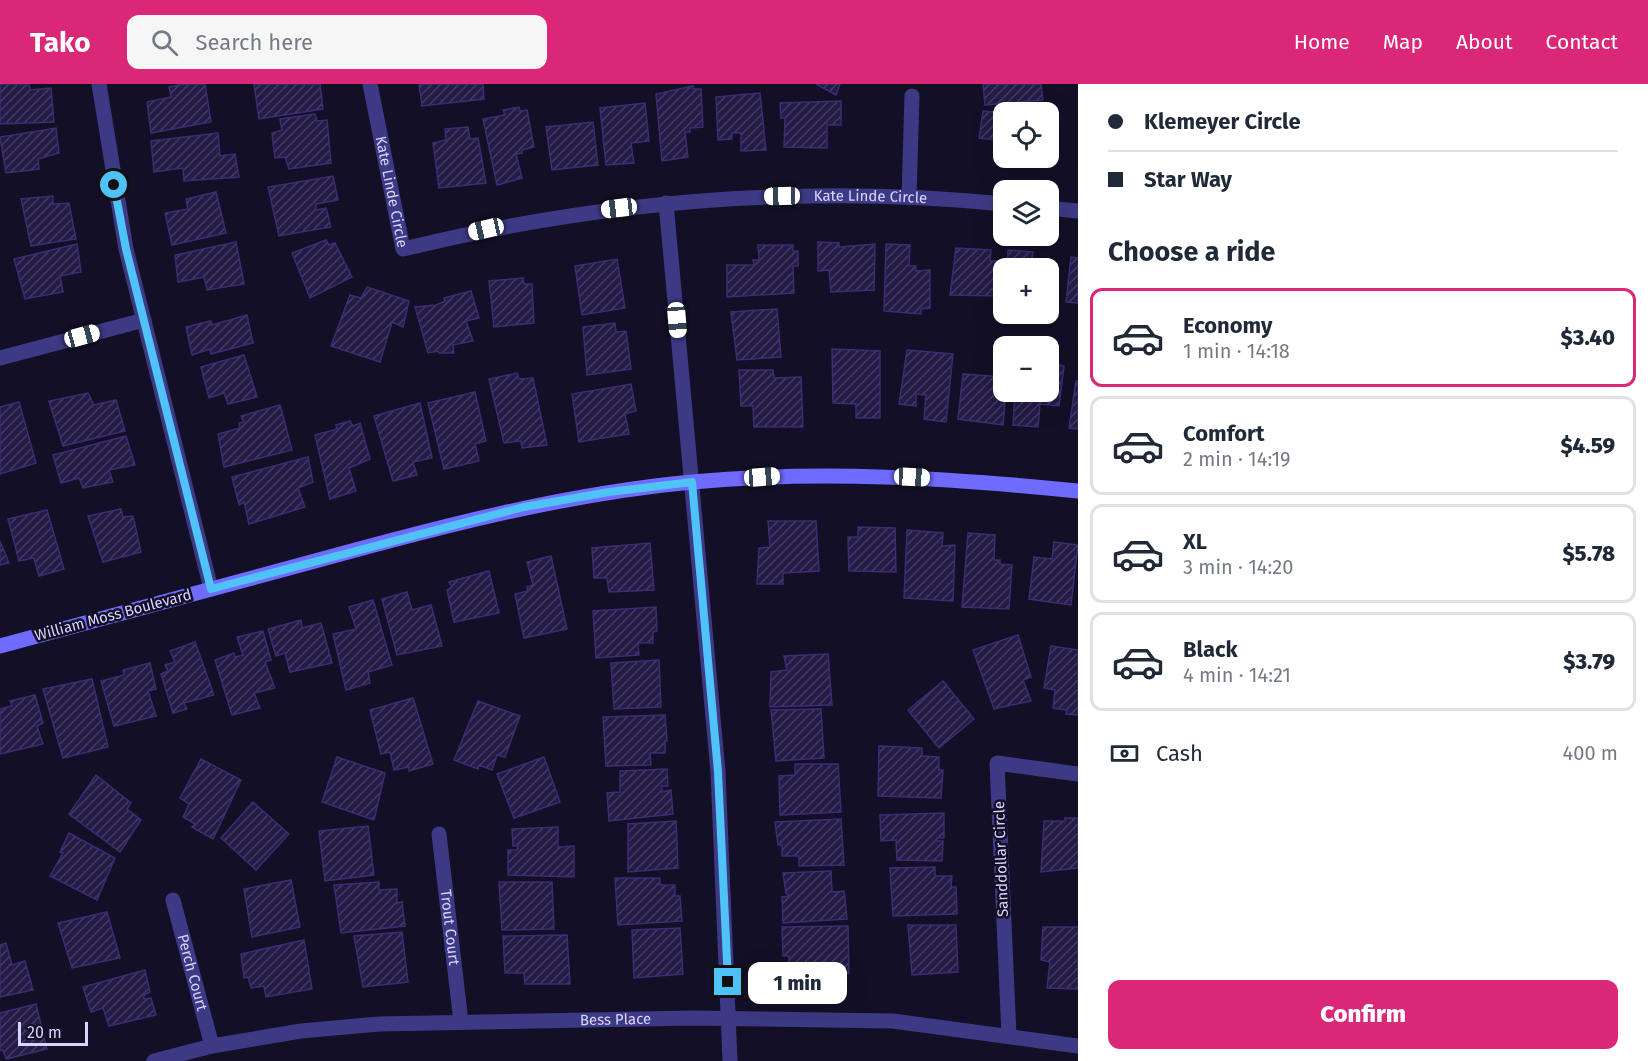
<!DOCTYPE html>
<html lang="en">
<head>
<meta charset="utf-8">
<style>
  :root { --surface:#fff; --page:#f6f6f7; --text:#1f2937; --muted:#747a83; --line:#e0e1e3; --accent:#db2777 }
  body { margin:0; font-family:"Fira Sans",sans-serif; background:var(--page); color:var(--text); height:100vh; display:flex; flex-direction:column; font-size:22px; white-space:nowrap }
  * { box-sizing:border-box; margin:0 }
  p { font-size:20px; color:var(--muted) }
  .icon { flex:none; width:33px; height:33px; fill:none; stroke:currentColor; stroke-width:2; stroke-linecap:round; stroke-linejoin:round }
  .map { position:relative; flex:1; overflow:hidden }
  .sheet { display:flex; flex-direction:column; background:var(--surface); width:570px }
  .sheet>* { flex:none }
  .top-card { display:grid; align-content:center; height:132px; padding:0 30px; background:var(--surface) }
  .fabs { position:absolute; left:993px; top:18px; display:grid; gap:12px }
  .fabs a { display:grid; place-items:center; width:66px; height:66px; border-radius:12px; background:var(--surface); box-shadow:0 6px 24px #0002; font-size:30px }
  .scale { position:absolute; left:18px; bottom:15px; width:70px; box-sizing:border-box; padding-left:6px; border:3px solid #d9d4ff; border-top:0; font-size:16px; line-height:21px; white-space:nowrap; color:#d9d4ff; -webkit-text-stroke:4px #130f26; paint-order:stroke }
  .end { position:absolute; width:27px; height:27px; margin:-14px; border:8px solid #4fc3f7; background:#111; box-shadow:0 0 0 3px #111 }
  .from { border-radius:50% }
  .bubble { position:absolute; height:42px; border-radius:12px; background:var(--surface); box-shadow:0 6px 24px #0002; font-size:20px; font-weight:800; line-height:42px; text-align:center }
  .car { position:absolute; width:18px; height:36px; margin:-18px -9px; border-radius:8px; box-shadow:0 0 4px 2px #0007; background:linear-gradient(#fff 24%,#345 0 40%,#fff 0 76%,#345 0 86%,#fff 0) }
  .top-card b { display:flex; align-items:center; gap:21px; height:57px; font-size:22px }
  .top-card b+b { border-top:2px solid var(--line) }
  .top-card i { width:15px; height:15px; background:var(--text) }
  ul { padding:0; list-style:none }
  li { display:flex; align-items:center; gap:18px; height:99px; margin:0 12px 9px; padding:0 18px; border:3px solid var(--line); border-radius:12px }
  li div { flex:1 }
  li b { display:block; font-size:22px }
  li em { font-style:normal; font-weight:800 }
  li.selected { border-color:var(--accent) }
  li>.icon { width:54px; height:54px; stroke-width:1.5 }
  h2 { padding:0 30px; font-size:27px; line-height:72px }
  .pay { display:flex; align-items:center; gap:15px; height:66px; padding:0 30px; font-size:22px }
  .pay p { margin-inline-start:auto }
  .button { display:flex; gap:12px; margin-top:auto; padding:12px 30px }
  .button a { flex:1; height:69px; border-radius:12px; background:var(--accent); color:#fff; font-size:24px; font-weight:800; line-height:69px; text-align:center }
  header { display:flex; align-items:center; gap:36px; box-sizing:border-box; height:84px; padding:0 30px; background:var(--accent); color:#fff }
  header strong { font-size:28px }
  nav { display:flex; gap:33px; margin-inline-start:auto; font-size:21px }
  .search { width:420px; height:54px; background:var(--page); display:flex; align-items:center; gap:15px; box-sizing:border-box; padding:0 21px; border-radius:12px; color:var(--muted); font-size:22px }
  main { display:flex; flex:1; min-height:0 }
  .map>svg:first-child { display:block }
</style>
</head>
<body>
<header>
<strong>Tako</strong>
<div class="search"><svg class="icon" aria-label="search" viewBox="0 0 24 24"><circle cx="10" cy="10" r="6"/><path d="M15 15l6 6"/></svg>Search here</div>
<nav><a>Home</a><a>Map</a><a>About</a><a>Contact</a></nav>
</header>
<main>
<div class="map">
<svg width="1078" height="977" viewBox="0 0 1078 977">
  <defs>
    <pattern id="building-hatch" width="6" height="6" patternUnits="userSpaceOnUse" patternTransform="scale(1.5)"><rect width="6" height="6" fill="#241b47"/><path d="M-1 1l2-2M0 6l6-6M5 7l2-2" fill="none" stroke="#433b63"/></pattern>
  </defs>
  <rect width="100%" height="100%" fill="#130f26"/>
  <g fill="url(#building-hatch)" stroke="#3b2d73" stroke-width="1.5">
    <path d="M 0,0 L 29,0 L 30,6 L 51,4 L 54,38 L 0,40 Z"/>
    <path d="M 183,0 L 205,0 L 211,38 L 151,49 L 147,18 L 171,13 L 169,3 Z"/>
    <path d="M 254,0 L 320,0 L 323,25 L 259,35 Z"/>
    <path d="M 419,0 L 483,0 L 484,15 L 422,22 Z"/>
    <path d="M 816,0 L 840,0 L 836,11 Z"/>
    <path d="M 983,0 L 1041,0 L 1043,16 L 985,21 Z"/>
    <path d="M 693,2 L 693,5 L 701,5 L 703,43 L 690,44 L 690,48 L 685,48 L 688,73 L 662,77 L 656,10 Z"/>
    <path d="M 760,9 L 766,66 L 741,67 L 741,49 L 732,49 L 732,55 L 718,56 L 716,13 Z"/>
    <path d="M 841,17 L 841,41 L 827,41 L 827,64 L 784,63 L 785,34 L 781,34 L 780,19 Z"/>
    <path d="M 645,19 L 649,57 L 631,59 L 634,79 L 606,81 L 600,24 Z"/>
    <path d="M 519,23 L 520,27 L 527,26 L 534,63 L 522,66 L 522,69 L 516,70 L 522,94 L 497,101 L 483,35 L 505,31 L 503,26 Z"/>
    <path d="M 983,27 L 1004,29 L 1004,57 L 979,54 Z"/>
    <path d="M 315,30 L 317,37 L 327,36 L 331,79 L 289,85 L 285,73 L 275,74 L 272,49 L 282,46 L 280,35 Z"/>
    <path d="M 593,38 L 598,81 L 552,86 L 546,43 Z"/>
    <path d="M 468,43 L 470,55 L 478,54 L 486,99 L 439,104 L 433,59 L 446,56 L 445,45 Z"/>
    <path d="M 56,44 L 59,69 L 38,75 L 39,85 L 6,89 L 0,53 Z"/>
    <path d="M 218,49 L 220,72 L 235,70 L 239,93 L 184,97 L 183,84 L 154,88 L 151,57 Z"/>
    <path d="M 1048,56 L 1050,57 L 1048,80 L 1005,77 L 1005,74 L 1048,74 Z"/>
    <path d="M 333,92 L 338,116 L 316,120 L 316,126 L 326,124 L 331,143 L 279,152 L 268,103 Z"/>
    <path d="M 216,108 L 226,149 L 172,161 L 165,129 L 188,125 L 186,115 Z"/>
    <path d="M 53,112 L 53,120 L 69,119 L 76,155 L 31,162 L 21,115 Z"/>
    <path d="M 326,156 L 329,161 L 335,159 L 352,193 L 310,214 L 292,169 Z"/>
    <path d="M 236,158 L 244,200 L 207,206 L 204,193 L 178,198 L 175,171 Z"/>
    <path d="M 818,158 L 839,159 L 839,163 L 875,160 L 874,206 L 831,208 L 829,186 L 818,187 Z"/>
    <path d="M 77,160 L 81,188 L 60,192 L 63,208 L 25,215 L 14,175 Z"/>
    <path d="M 886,160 L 910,161 L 909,182 L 916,182 L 916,187 L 930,186 L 930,224 L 921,225 L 921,230 L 884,227 Z"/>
    <path d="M 758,161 L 793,161 L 793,167 L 798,167 L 798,182 L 793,182 L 794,209 L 727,213 L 727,181 L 754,181 L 753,176 L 759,176 Z"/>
    <path d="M 956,164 L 991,166 L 990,177 L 998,177 L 996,212 L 950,211 Z"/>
    <path d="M 1008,166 L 1033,168 L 1031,184 L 1007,184 Z"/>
    <path d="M 1071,173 L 1078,174 L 1078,219 L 1066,218 Z"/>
    <path d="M 617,175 L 625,224 L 582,231 L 575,182 Z"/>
    <path d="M 523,194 L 524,200 L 532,200 L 534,239 L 494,243 L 489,197 Z"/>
    <path d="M 367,203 L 409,217 L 403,243 L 392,238 L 380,278 L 331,262 L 350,211 L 361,214 Z"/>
    <path d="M 471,207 L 479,234 L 466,237 L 473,257 L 453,261 L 454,269 L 439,269 L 438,267 L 428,269 L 415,223 L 436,221 L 445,217 L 444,214 Z"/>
    <path d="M 777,225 L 781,273 L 737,276 L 731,228 Z"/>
    <path d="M 247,231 L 253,259 L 211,270 L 210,265 L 192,271 L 186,243 L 211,237 L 212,241 Z"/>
    <path d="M 615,239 L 616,248 L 626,247 L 631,285 L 587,291 L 583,243 Z"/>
    <path d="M 832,265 L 880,267 L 880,334 L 856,334 L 856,320 L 833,319 Z"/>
    <path d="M 907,266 L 953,270 L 946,338 L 924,335 L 926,311 L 916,310 L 916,322 L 899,320 Z"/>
    <path d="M 244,271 L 257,313 L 228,320 L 224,309 L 209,314 L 201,283 Z"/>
    <path d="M 1048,275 L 1056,276 L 1056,280 L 1064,282 L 1059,322 L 1040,320 L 1038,343 L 1013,341 L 1015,308 L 1048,308 Z"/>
    <path d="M 739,286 L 773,286 L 774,294 L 801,293 L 803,343 L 754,343 L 753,322 L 741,322 Z"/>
    <path d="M 517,289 L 519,295 L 533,294 L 547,361 L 522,364 L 521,357 L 504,359 L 489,295 Z"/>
    <path d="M 963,290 L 1004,293 L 1006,308 L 1003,341 L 958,335 Z"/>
    <path d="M 1076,297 L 1078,297 L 1078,345 L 1069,344 Z"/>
    <path d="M 631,300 L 636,327 L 625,330 L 629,350 L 579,358 L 572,310 Z"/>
    <path d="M 475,308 L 486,357 L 475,360 L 479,377 L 444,385 L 428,319 Z"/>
    <path d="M 88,309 L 94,321 L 116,316 L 125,347 L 63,362 L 49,317 Z"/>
    <path d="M 19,318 L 36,379 L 0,390 L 0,323 Z"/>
    <path d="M 420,319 L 432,374 L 413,378 L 417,391 L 393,397 L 374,332 Z"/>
    <path d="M 280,321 L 292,366 L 224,383 L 218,350 L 240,344 L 239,339 L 244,338 L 241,332 Z"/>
    <path d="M 350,337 L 353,342 L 360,339 L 370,375 L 349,384 L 356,407 L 330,415 L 315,351 L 337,345 L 336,341 Z"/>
    <path d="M 126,352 L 135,381 L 109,386 L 113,398 L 83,404 L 79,394 L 61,399 L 53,371 Z"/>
    <path d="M 308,373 L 313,398 L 298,404 L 305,423 L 249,440 L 244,418 L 239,421 L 232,393 Z"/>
    <path d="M 121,425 L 123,433 L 133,432 L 141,468 L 103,478 L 88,432 Z"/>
    <path d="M 47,426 L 64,485 L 39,492 L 34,474 L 19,477 L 8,435 Z"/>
    <path d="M 768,437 L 816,437 L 819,487 L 783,489 L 783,500 L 757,500 L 759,464 L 770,463 Z"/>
    <path d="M 858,443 L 895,444 L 896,488 L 849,487 L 848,453 L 858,453 Z"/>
    <path d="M 907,446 L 943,449 L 942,462 L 955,461 L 953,517 L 904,514 Z"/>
    <path d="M 968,449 L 995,451 L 994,476 L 1000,476 L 1000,480 L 1012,481 L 1009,525 L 962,523 Z"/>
    <path d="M 0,457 L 9,479 L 0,481 Z"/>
    <path d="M 1054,458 L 1078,461 L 1071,521 L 1029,515 L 1034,473 L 1052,475 Z"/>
    <path d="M 650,459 L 654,506 L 609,508 L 607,494 L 594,494 L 592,464 Z"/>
    <path d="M 551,472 L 567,545 L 524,554 L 515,510 L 528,507 L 527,503 L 533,501 L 527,478 Z"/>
    <path d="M 489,487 L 499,529 L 454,538 L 447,506 L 452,503 L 449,498 Z"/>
    <path d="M 407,508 L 412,526 L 431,521 L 442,562 L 397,571 L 382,515 Z"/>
    <path d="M 373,516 L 392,581 L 368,588 L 370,599 L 346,606 L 333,550 L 356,545 L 349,523 Z"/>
    <path d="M 656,523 L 657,547 L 653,548 L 653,559 L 638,559 L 639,571 L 596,574 L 593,527 Z"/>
    <path d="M 301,536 L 302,544 L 321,539 L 332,579 L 290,588 L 285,569 L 276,572 L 268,545 Z"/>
    <path d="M 263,547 L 271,576 L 265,578 L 275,604 L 254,609 L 260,624 L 232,631 L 215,576 L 234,569 L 235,573 L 243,571 L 237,553 Z"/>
    <path d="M 1018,551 L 1031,593 L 1023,596 L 1031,617 L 994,625 L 973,566 Z"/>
    <path d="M 195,558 L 214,611 L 184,619 L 187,625 L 173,629 L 161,590 L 168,587 L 165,581 L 175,578 L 170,567 Z"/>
    <path d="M 1051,562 L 1078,566 L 1078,631 L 1066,630 L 1067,626 L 1053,624 L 1055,606 L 1044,604 Z"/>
    <path d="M 828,570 L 832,621 L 770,623 L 771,588 L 787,586 L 784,572 Z"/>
    <path d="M 659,576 L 661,623 L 614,625 L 611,579 Z"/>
    <path d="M 150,579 L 156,605 L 148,607 L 156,632 L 114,642 L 101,597 L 124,591 L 123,586 Z"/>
    <path d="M 92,595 L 108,663 L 63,674 L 43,605 Z"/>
    <path d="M 943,597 L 974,635 L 939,664 L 908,626 Z"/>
    <path d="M 35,611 L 43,639 L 37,642 L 43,660 L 0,670 L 0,625 L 12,622 L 10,617 Z"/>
    <path d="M 413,614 L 433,680 L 409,687 L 409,683 L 394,686 L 390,668 L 381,670 L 370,626 Z"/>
    <path d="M 478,617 L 520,632 L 505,673 L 497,671 L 492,686 L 479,681 L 478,685 L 454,676 Z"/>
    <path d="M 821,625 L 824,674 L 776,677 L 771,626 Z"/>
    <path d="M 665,631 L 667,657 L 665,657 L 665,669 L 650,669 L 651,681 L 606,682 L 603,633 Z"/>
    <path d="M 879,662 L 922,664 L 922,672 L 939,673 L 939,686 L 943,686 L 941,714 L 878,712 Z"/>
    <path d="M 337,673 L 385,689 L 374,736 L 322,718 Z"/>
    <path d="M 544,673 L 560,718 L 514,734 L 497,690 Z"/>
    <path d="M 201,675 L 241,696 L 213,755 L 192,743 L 195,740 L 183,733 L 189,720 L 180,714 Z"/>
    <path d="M 795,680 L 838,680 L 841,728 L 780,731 L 779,692 L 795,691 Z"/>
    <path d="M 667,685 L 668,702 L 662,702 L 662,708 L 671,706 L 673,730 L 609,737 L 607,709 L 620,708 L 620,687 Z"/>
    <path d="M 96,691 L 131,719 L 127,725 L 141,736 L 120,768 L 69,730 Z"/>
    <path d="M 253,718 L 289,750 L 256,786 L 221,754 Z"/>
    <path d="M 944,729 L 944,754 L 937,754 L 937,757 L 943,757 L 942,777 L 897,776 L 896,756 L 881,757 L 880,731 Z"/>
    <path d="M 1065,734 L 1078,734 L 1078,784 L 1041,788 L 1044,737 L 1065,737 Z"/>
    <path d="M 841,735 L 844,781 L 799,782 L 799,772 L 782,772 L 782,761 L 778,761 L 775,738 Z"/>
    <path d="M 676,737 L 678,784 L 628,788 L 628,740 Z"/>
    <path d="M 368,742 L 374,791 L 325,797 L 319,747 Z"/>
    <path d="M 558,743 L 558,763 L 574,762 L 574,793 L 508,791 L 508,766 L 517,766 L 518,762 L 513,762 L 512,745 Z"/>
    <path d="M 69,749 L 115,774 L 97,816 L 50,792 L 63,769 L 60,768 Z"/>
    <path d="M 935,783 L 935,792 L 952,792 L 951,803 L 956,803 L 957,830 L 893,832 L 890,784 Z"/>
    <path d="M 831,787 L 832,808 L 844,807 L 847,835 L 783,839 L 782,813 L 790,812 L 786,809 L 783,789 Z"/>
    <path d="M 615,794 L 660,794 L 660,801 L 675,801 L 675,812 L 680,812 L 682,837 L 618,841 Z"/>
    <path d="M 291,796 L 300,843 L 252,853 L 244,805 Z"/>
    <path d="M 379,798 L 379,806 L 397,805 L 397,819 L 402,818 L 405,842 L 341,849 L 334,801 Z"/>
    <path d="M 499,798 L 552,798 L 554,845 L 502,846 Z"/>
    <path d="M 107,828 L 120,874 L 72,884 L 58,839 Z"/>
    <path d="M 908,841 L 956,841 L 958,888 L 912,891 Z"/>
    <path d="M 848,842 L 849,889 L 805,890 L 805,881 L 789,881 L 789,872 L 783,872 L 782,843 Z"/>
    <path d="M 1043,843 L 1078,843 L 1078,905 L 1047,904 L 1050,878 L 1041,876 Z"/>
    <path d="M 680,844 L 683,890 L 634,894 L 632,846 Z"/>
    <path d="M 402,848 L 408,898 L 363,903 L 354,852 Z"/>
    <path d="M 567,851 L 570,900 L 525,900 L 524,889 L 505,889 L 503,852 Z"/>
    <path d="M 304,856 L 312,905 L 266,913 L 264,902 L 251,904 L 248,893 L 244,894 L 241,870 Z"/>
    <path d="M 6,859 L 12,881 L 25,877 L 33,906 L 0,913 L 0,861 Z"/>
    <path d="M 145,886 L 150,908 L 144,911 L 144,915 L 151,914 L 156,931 L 109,942 L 103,924 L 91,928 L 83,903 Z"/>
    <path d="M 36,920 L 47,965 L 6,975 L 3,966 L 0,967 L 0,929 Z"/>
  </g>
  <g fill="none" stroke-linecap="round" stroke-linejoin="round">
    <g stroke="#3d3a85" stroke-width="15">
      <path d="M 99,0 L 126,165 L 211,505"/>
      <path id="s1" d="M 370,0 L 403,165 C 600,117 801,100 1004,120"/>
      <path d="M 909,113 L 912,12"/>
      <path d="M 666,119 L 718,688 L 730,977"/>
      <path d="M 1048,124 L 1078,127"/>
      <path d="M 0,274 L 144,236"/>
      <path id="s2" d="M 439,750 L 461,938"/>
      <path id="s3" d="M 173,816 L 212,962"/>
      <path d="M 1009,952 L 997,679 L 1078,690"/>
      <path id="s4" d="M 154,977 L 212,962 L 301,947 L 379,940 L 693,934 L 893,937 L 1078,962"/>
    </g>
    <path stroke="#6f6bff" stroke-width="15" d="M 0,562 C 105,533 210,505 315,477 C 439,443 563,410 692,398 C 822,386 949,394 1078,407"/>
  </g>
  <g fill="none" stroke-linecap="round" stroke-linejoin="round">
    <path stroke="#4fc3f7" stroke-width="8" d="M 114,101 L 126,165 L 211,505 L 524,423 L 609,408 L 692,398 L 718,688 L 728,898"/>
  </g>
  <g text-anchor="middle" stroke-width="5" stroke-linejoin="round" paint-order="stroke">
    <g font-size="15" fill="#d9d4ff" stroke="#130f26">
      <text dy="5" stroke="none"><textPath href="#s1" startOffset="110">Kate Linde Circle</textPath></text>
      <text dy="5" stroke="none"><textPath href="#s1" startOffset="640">Kate Linde Circle</textPath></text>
      <text transform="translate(113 531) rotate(-15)" y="5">William Moss Boulevard</text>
      <text transform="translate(1001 775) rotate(-92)" y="5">Sanddollar Circle</text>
      <text dy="5" stroke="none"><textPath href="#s2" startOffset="94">Trout Court</textPath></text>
      <text dy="5" stroke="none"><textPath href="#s3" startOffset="75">Perch Court</textPath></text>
      <text dy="5" stroke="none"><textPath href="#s4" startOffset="465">Bess Place</textPath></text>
    </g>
  </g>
</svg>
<div class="fabs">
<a><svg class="icon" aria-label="locate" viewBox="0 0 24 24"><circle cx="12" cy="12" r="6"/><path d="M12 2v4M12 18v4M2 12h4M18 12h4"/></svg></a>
<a><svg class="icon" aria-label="layers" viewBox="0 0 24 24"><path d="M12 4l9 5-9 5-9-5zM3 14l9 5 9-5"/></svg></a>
<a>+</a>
<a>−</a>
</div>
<div class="scale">20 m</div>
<i class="end from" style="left:114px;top:101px"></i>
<i class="end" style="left:728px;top:898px"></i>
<div class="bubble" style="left:748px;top:878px;width:99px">1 min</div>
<i class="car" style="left:782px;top:112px;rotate:269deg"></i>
<i class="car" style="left:619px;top:124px;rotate:263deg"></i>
<i class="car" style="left:486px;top:145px;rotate:257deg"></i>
<i class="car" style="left:677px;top:236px;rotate:175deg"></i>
<i class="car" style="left:82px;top:252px;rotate:75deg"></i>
<i class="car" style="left:762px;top:393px;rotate:86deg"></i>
<i class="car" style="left:912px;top:393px;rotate:93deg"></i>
</div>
<section class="sheet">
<div class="top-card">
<b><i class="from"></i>Klemeyer Circle</b>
<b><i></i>Star Way</b>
</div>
<h2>Choose a ride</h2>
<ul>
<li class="selected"><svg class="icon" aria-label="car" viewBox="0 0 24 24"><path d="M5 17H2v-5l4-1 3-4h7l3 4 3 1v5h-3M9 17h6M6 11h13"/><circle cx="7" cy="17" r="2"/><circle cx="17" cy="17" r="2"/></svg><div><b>Economy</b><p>1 min · 14:18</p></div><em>$3.40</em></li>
<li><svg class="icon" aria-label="car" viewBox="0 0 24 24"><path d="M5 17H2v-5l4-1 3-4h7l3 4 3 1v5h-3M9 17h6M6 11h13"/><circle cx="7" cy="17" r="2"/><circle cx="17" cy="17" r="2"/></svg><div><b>Comfort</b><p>2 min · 14:19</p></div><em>$4.59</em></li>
<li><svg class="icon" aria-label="car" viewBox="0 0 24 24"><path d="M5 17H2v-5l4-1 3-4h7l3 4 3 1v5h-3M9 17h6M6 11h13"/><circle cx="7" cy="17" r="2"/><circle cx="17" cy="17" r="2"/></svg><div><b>XL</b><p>3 min · 14:20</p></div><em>$5.78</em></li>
<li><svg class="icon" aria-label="car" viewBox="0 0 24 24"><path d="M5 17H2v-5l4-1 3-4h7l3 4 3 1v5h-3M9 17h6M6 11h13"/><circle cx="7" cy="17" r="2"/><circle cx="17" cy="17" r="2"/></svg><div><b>Black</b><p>4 min · 14:21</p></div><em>$3.79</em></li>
</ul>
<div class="pay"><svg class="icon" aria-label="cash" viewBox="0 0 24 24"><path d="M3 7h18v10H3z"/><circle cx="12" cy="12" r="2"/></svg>Cash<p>400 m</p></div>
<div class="button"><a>Confirm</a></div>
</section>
</main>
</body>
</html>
